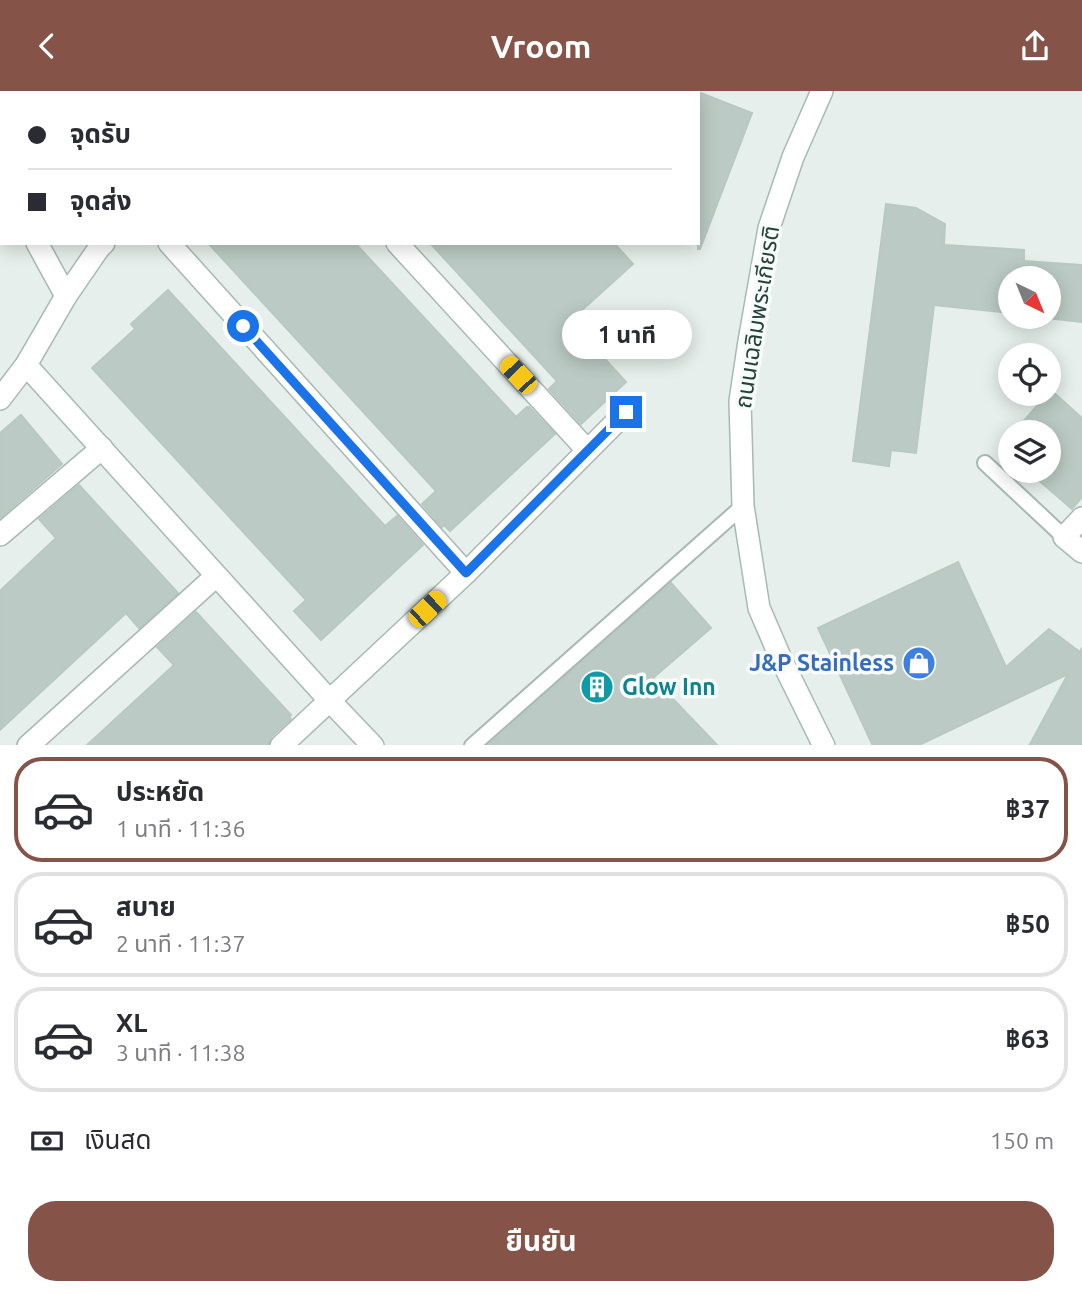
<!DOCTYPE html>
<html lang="th">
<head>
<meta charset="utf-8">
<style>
  :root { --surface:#fff; --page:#f2f2f3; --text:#2b2b33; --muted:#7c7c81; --line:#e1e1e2; --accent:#855347 }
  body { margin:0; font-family:Ubuntu,"Noto Sans Thai",sans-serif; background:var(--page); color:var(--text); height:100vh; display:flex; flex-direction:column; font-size:26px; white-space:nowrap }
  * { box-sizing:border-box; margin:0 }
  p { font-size:23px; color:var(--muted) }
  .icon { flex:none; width:38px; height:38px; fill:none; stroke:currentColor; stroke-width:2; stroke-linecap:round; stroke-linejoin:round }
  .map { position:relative; height:654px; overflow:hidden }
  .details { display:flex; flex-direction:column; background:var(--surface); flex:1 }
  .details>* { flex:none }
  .hud { position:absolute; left:0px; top:0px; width:700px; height:154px; box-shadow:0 4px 18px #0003; display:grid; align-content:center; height:154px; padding:0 28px; background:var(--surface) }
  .needle { width:46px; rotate:137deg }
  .tools { position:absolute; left:998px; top:175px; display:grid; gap:14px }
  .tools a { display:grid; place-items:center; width:63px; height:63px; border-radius:50%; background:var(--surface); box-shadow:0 4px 18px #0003; font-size:35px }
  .end { position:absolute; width:32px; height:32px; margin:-16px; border:9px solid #1a73e8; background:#fff; box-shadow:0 0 0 4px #fff }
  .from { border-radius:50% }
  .bubble { position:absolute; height:49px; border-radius:24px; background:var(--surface); box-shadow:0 4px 18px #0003; font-size:23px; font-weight:700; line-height:49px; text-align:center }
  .car { position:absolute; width:21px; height:42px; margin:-21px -10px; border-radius:9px; box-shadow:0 0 5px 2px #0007; background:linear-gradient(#f5c518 24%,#345 0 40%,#f5c518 0 76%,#345 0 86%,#f5c518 0) }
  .hud b { display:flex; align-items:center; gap:24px; height:66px; font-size:26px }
  .hud b+b { border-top:2px solid var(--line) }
  .hud i { width:18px; height:18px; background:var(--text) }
  ul { padding:12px 0 0; list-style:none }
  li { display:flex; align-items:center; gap:21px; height:105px; margin:0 14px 10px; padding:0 14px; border:4px solid var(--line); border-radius:28px }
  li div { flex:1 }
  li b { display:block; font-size:26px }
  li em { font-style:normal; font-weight:700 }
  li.selected { border-color:var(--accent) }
  li>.icon { width:63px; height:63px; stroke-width:1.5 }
  .pay { display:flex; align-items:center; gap:18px; height:77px; padding:0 28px; font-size:26px }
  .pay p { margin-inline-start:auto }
  .button { display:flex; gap:14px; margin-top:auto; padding:14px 28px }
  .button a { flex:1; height:80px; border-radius:28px; background:var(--accent); color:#fff; font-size:28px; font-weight:700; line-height:80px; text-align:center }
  header { display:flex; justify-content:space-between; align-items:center; height:91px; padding:0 28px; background:var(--accent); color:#fff; font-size:32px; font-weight:700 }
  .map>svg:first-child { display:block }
</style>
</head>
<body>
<header><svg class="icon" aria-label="back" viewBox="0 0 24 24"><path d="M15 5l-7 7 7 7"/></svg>Vroom<svg class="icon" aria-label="share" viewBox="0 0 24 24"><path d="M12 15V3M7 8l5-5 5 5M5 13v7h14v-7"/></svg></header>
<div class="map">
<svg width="1082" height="655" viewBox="0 0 1082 655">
  <rect width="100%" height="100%" fill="#e6efeb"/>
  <g fill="#bbcac4" stroke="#b8c9c2" stroke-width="2">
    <path d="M 698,1 L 752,22 L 700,158 L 698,158 Z"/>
    <path d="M 886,113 L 916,117 L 945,133 L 944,154 L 1024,159 L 1024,170 L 1082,174 L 1082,231 L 1038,226 L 1048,226 L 1048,187 L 1010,187 L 1010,222 L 934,214 L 916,362 L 891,359 L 889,375 L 853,370 Z"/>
    <path d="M 208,152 L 355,152 L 516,326 L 527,316 L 528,317 L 529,316 L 555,343 L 450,440 L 444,434 L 442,436 L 422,413 L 436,400 Z"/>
    <path d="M 430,152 L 614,152 L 633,173 L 570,230 L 626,291 L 581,333 L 549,298 L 557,290 Z"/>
    <path d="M 168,199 L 385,435 L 397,425 L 423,454 L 321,549 L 294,520 L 306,509 L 92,277 L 135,238 L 131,233 Z"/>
    <path d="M 1051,299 L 1082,327 L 1082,406 L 1072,418 L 1028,380 L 1048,380 L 1048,341 L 1014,341 Z"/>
    <path d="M 21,324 L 62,373 L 0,427 L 0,342 Z"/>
    <path d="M 79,394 L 178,502 L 139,537 L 126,522 L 0,639 L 0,500 L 56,447 L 39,428 Z"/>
    <path d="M 958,471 L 1006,576 L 1049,538 L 1080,561 L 1082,557 L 1082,655 L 1029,655 L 1068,583 L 917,655 L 873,655 L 818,537 Z"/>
    <path d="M 671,492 L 711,537 L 653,587 L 718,655 L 487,655 Z"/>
    <path d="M 196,521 L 291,624 L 289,626 L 291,628 L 272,645 L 268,655 L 86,655 L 174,574 L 157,556 Z"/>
  </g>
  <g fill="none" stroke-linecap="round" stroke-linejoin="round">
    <defs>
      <g id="service">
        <path d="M 985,372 L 1064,446"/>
        <path d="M 472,655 L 743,415"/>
      </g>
      <g id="minor">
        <path d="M 58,0 L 59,2"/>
        <path d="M 419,0 L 420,2"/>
        <path d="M 471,2 L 475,0"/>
        <path d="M 0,86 L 2,89"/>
        <path d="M 37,152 L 66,205"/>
        <path d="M 169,152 L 466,482"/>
        <path d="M 397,152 L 587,359"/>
        <path d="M 26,274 L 330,610 L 373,655"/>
        <path d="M 0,308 L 26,274 L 66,205 L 99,157 L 104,152"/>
        <path d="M 1082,427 L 1064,446 L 1082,461"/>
        <path d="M 0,444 L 102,357"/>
        <path d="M 28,655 L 216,485"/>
        <path d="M 281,655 L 466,482 L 626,321"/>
      </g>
      <path id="secondary" d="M 822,0 L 793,66 L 769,137 L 749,250 L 740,310 L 743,415 L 759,517 L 781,568 L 824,655"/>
    </defs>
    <use href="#service" stroke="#a8b8b2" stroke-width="18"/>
    <use href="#minor" stroke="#a8b8b2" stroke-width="24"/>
    <use href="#secondary" stroke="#a4bbb3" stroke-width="24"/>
    <use href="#service" stroke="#fff" stroke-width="14"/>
    <use href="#minor" stroke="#fff" stroke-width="21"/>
    <use href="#secondary" stroke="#fff" stroke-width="21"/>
  </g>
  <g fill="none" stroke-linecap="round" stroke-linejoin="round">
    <path stroke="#1a73e8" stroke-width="9" d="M 243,235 L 466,482 L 626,321"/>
  </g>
  <defs>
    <symbol id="shop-disc" viewBox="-11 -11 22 22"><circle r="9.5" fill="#3f7fe0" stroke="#f7fbf9"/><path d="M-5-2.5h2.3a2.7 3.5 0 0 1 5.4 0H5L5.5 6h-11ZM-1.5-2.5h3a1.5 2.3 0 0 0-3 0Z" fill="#fff"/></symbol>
    <symbol id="building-disc" viewBox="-11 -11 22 22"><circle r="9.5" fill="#0f9aa8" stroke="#f7fbf9"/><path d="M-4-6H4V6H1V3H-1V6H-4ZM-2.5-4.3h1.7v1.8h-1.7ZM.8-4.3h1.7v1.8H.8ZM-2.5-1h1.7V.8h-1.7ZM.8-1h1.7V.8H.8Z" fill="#fff"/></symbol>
  </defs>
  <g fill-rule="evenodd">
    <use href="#shop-disc" x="900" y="553" width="38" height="38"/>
    <use href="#building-disc" x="578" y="577" width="38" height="38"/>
  </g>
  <g text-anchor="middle" stroke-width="7" stroke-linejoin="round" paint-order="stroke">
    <g font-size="23" fill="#24423a" stroke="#f7fbf9">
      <text transform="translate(757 226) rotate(-81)" y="8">ถนนเฉลิมพระเกียรติ</text>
    </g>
    <g font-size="23" font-weight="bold" fill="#366cbe" stroke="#f7fbf9" text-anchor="end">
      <text x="894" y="580">J&amp;P Stainless</text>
    </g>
    <g font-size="23" font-weight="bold" fill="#0d838f" stroke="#f7fbf9" text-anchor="start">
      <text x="622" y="604">Glow Inn</text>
    </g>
  </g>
</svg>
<div class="tools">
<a><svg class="needle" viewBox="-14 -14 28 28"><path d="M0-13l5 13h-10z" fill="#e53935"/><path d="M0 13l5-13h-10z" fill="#7c7c81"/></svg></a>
<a><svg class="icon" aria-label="locate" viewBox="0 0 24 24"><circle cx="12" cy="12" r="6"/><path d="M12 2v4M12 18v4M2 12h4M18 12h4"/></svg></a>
<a><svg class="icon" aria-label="layers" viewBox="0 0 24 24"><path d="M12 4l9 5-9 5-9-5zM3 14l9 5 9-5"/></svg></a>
</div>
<i class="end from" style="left:243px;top:235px"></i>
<i class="end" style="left:626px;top:321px"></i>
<div class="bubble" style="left:562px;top:219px;width:130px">1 นาที</div>
<i class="car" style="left:518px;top:284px;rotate:317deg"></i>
<i class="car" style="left:427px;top:518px;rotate:47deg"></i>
<div class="hud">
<b><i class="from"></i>จุดรับ</b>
<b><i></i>จุดส่ง</b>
</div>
</div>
<section class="details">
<ul>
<li class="selected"><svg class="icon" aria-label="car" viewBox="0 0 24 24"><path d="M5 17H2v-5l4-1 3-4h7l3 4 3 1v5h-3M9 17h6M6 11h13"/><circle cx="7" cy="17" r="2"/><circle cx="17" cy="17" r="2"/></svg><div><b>ประหยัด</b><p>1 นาที · 11:36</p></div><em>฿37</em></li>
<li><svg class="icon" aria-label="car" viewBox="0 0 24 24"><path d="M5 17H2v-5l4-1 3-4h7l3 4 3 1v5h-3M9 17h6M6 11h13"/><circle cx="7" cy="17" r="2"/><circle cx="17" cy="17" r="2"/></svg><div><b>สบาย</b><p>2 นาที · 11:37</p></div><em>฿50</em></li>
<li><svg class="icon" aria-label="car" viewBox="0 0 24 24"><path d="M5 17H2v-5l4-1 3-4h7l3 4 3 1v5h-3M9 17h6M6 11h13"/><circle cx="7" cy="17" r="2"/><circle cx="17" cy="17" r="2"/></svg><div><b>XL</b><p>3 นาที · 11:38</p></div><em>฿63</em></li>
</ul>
<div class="pay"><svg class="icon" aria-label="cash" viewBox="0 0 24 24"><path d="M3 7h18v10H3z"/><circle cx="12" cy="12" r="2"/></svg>เงินสด<p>150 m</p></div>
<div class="button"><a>ยืนยัน</a></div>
</section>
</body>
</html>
